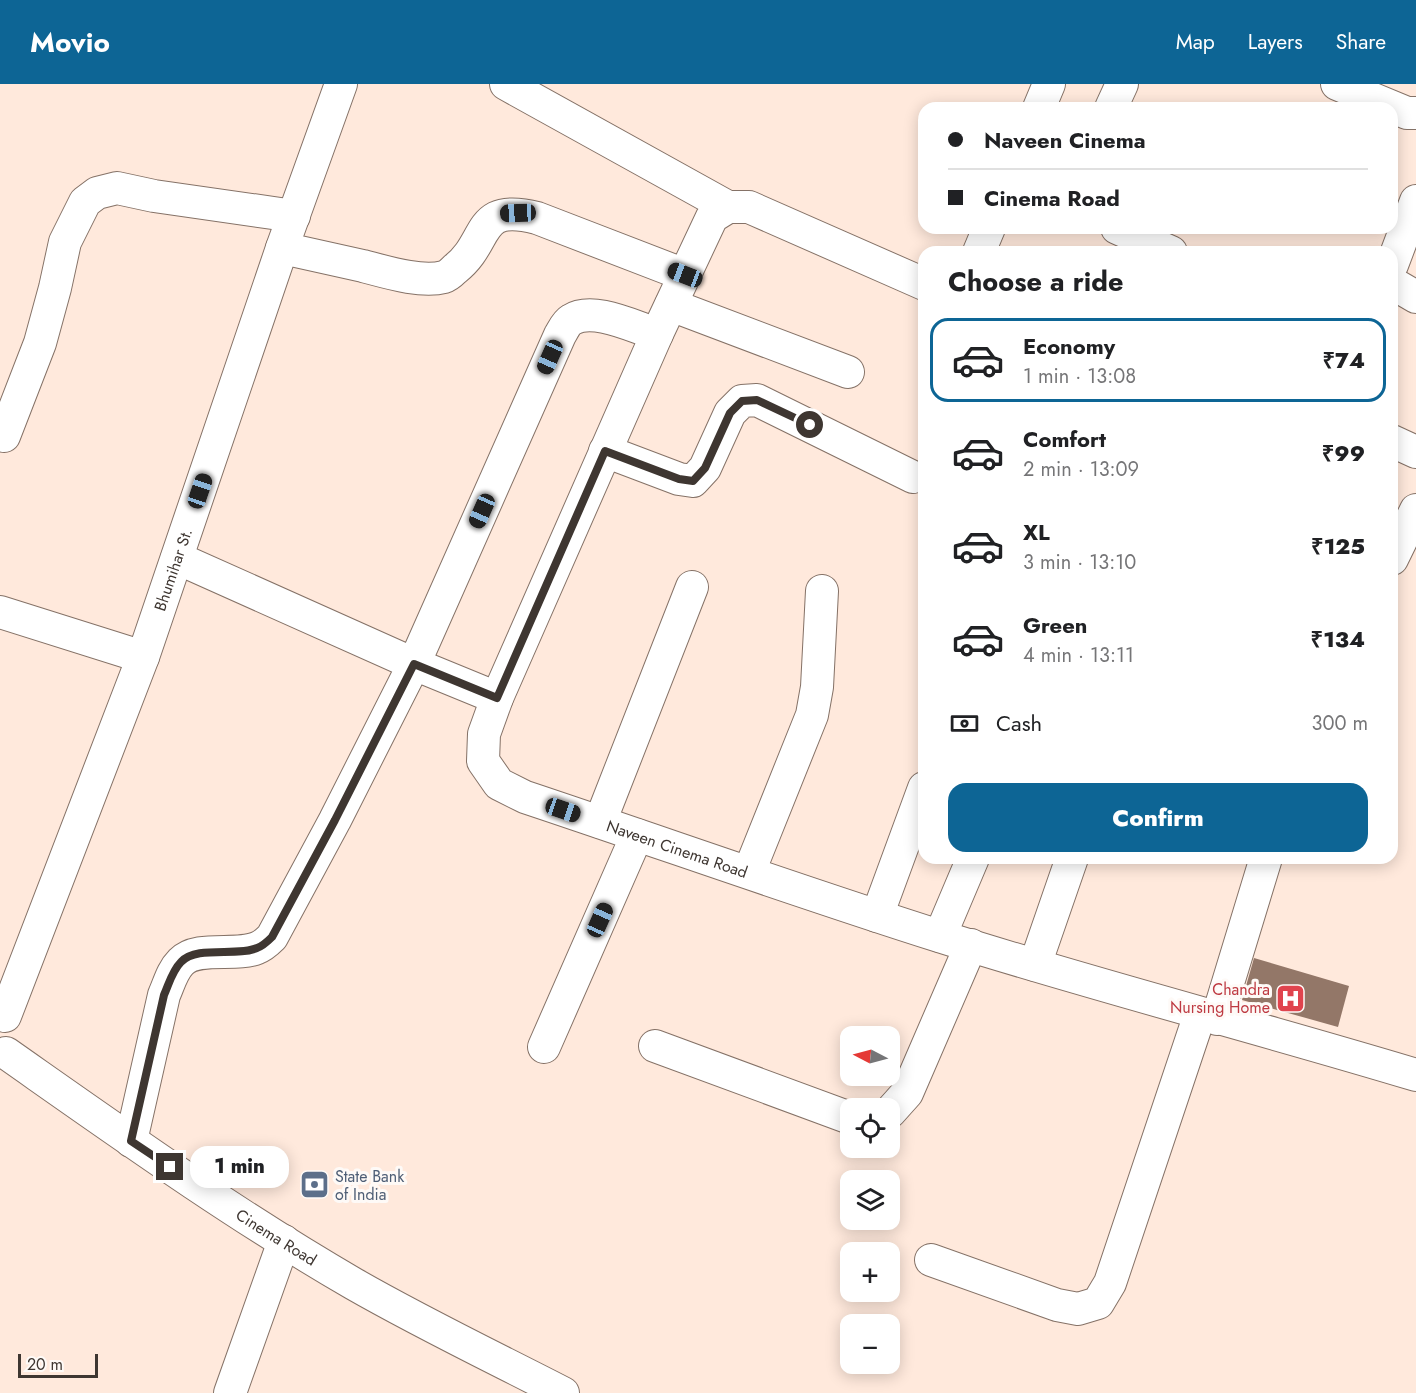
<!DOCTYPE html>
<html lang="en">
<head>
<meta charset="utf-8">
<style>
  :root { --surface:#fff; --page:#f6f6f6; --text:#202124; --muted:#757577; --line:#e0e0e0; --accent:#0d6595 }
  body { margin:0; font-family:Jost,sans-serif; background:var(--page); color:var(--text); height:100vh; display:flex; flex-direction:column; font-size:22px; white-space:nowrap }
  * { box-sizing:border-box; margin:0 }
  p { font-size:20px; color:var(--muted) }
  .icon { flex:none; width:33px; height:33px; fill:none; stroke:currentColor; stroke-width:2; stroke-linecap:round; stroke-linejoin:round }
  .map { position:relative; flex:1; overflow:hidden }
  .details { position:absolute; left:918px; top:162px; width:480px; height:618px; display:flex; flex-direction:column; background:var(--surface); border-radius:18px; box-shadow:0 3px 15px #0003 }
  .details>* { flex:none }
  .banner { position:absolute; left:918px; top:18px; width:480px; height:132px; border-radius:18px; box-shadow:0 3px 15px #0003; display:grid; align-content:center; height:132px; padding:0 30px; background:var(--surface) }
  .needle { width:39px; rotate:276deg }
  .controls { position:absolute; left:840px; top:942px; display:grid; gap:12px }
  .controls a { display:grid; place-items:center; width:60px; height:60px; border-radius:12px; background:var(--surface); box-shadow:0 3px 15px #0003; font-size:30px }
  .scale { position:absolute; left:18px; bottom:15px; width:80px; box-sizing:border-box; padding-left:6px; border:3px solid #3e3631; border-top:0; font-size:16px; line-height:21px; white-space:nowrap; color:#3e3631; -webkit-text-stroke:4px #fefaf7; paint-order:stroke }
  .end { position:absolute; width:27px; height:27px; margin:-14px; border:8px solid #3e3631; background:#fff; box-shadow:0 0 0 3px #fff }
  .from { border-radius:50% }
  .bubble { position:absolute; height:42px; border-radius:18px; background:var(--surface); box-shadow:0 3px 15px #0003; font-size:20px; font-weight:800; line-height:42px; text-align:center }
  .car { position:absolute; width:18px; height:36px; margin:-18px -9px; border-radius:8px; box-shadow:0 0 4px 2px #0007; background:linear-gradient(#222 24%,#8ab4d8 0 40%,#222 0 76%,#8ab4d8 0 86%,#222 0) }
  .banner b { display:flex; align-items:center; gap:21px; height:57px; font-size:22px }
  .banner b+b { border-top:2px solid var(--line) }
  .banner i { width:15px; height:15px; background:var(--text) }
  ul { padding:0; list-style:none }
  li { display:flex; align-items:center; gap:18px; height:84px; margin:0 12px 9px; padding:0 18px; border:3px solid transparent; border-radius:18px }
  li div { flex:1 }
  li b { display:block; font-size:22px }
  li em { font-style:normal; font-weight:800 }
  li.active { border-color:var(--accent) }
  li>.icon { width:54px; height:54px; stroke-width:1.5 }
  h2 { padding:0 30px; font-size:27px; line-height:72px }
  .pay { display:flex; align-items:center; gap:15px; height:66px; padding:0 30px; font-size:22px }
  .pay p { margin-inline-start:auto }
  .action { display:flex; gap:12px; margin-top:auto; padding:12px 30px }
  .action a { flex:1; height:69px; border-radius:18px; background:var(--accent); color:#fff; font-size:24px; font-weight:800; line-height:69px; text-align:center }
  header { display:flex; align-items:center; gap:36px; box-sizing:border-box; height:84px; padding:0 30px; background:var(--accent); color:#fff }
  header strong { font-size:28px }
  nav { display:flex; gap:33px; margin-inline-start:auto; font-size:21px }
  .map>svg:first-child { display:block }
</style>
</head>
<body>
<header>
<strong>Movio</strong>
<nav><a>Map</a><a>Layers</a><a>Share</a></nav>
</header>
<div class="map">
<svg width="1416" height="1309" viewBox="0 0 1416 1309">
  <rect width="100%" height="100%" fill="#ffe9dc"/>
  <path fill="#937768" d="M 1254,874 L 1349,902 L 1338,943 L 1242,916 Z"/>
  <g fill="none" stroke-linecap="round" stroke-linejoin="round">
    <defs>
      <g id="minor">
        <path d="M 506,0 L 728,123"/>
        <path d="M 1337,0 L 1407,29 L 1416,29"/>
        <path d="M 1039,24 L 1049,0"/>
        <path d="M 1111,24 L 1122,0"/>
        <path d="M 1117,144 L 1171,168"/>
        <path d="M 282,164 C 309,170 336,176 363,182 C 386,188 421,199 444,193 C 448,192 452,188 455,185 C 491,157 474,118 537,134 L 685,191"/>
        <path d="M 979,168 L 989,144"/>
        <path d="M 1392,181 L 1416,117"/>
        <path d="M 1392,199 L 1416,213"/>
        <path id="s1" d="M 924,200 L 749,123 L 728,123 L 712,133 L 657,250 L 497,614 L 484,650 L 483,677 L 499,700 L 525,713 C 663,759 800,808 939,852 C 1097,902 1257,943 1416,991"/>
        <path d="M 671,221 L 848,288"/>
        <path d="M 4,352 L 40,259 L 55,204 L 65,158 L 85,118 L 97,109 L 117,104 L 154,112 L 294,132"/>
        <path d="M 1392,357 L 1416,368"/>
        <path d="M 605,367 L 679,395 L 693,397 L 705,384 L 730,329 L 742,317 L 757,316 L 913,393"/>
        <path d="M 177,474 L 414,580 L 497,614"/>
        <path d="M 1392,475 L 1416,426"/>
        <path d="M 0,528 L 143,573"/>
        <path d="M 600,738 L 692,503"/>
        <path d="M 749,788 L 812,631 L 817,603 L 822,507"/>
        <path d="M 877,832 L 924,704"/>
        <path d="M 940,852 L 973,774"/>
        <path d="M 1035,881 L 1072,774"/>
        <path id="s2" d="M 5,932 L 143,573 L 282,164 L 341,0"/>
        <path d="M 1217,935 L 1266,774"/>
        <path d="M 655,962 L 850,1034"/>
        <path d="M 544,963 L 637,751"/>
        <path id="s3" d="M 6,969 C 120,1049 233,1130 354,1200 C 422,1239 493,1273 563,1309"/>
        <path d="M 890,1028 L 907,1009 L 971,861"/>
        <path d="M 131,1057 L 164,911 C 169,900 172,887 181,878 C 197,861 236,873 257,864 C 263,862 268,857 272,853 L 335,736 L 414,580 L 560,251 C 563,246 566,239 571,236 C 593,222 634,243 657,250"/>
        <path d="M 931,1176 L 1057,1221 L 1078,1225 L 1098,1219 L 1110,1199 L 1200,930"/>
        <path d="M 230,1309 L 284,1157"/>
      </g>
    </defs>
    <use href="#minor" stroke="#857267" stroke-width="34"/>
    <use href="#minor" stroke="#fff" stroke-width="32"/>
  </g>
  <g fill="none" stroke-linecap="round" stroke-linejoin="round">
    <path stroke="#3e3631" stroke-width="8" d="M 170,1083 L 131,1057 L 164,911 C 169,900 172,887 181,878 C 197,861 236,873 257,864 C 263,862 268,857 272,853 L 335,736 L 414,580 L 497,614 L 605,367 L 679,395 L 693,397 L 705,384 L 730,329 L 742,317 L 757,316 L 810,341"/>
  </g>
  <defs>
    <symbol id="hospital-square" viewBox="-11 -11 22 22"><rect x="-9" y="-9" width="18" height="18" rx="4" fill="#e0444e" stroke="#fefaf7"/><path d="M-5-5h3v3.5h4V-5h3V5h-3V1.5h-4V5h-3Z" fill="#fff"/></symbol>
    <symbol id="bank-square" viewBox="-11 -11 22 22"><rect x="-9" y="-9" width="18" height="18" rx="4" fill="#5c6f8a" stroke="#fefaf7"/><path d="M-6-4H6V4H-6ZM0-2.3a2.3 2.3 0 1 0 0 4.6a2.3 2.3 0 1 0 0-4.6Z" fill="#fff"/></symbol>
  </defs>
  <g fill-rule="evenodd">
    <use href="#hospital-square" x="1274" y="898" width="33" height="33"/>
    <use href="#bank-square" x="298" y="1084" width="33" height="33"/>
  </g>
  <g text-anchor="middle" stroke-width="6" stroke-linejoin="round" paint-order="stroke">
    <g font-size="16" fill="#3e3631" stroke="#fefaf7">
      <text dy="6" stroke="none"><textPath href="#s2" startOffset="477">Bhumihar St.</textPath></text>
      <text dy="6" stroke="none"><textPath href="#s1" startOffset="1041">Naveen Cinema Road</textPath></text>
      <text dy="6" stroke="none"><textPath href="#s3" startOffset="327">Cinema Road</textPath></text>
    </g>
    <g font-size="16" fill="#be3a42" stroke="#fefaf7" text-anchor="end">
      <text x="1270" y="911">Chandra<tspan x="1270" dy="18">Nursing Home</tspan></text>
    </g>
    <g font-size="16" fill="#4e5e75" stroke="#fefaf7" text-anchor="start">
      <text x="335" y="1098">State Bank<tspan x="335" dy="18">of India</tspan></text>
    </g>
  </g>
</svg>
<div class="controls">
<a><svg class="needle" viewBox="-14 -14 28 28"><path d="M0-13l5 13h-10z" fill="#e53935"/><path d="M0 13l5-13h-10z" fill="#757577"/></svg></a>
<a><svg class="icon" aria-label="locate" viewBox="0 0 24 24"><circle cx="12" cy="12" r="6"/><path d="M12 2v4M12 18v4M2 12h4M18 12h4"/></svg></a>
<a><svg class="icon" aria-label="layers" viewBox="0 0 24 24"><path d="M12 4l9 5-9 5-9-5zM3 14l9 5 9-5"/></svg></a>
<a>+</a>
<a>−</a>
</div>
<div class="scale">20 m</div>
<i class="end from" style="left:810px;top:341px"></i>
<i class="end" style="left:170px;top:1083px"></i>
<div class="bubble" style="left:190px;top:1062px;width:99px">1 min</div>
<i class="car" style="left:518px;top:129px;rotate:268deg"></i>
<i class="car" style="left:685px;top:191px;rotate:291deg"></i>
<i class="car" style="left:550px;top:273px;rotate:204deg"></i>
<i class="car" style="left:200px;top:407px;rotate:19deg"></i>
<i class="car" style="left:482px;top:427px;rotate:204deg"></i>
<i class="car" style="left:563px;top:726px;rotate:109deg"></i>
<i class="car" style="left:600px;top:836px;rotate:24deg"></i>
<div class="banner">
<b><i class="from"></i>Naveen Cinema</b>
<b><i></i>Cinema Road</b>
</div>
<section class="details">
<h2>Choose a ride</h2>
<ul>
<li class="active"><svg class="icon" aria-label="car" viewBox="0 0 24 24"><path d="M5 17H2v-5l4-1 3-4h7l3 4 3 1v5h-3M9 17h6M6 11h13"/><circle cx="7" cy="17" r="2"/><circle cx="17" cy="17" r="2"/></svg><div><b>Economy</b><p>1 min · 13:08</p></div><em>₹74</em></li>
<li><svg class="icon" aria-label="car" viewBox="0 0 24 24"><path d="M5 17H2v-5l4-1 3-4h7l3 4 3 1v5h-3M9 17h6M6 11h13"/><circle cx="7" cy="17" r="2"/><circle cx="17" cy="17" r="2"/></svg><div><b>Comfort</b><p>2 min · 13:09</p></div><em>₹99</em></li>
<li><svg class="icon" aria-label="car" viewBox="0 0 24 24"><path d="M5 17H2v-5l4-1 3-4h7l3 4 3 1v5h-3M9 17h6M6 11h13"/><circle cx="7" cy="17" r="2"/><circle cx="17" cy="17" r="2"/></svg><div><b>XL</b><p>3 min · 13:10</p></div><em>₹125</em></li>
<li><svg class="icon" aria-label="car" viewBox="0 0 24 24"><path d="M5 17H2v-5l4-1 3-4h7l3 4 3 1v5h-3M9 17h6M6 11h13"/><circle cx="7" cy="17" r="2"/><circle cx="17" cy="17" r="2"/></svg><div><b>Green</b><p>4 min · 13:11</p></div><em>₹134</em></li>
</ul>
<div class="pay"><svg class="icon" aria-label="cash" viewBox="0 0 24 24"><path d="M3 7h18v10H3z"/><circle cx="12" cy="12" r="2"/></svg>Cash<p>300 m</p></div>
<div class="action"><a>Confirm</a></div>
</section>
</div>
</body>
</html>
